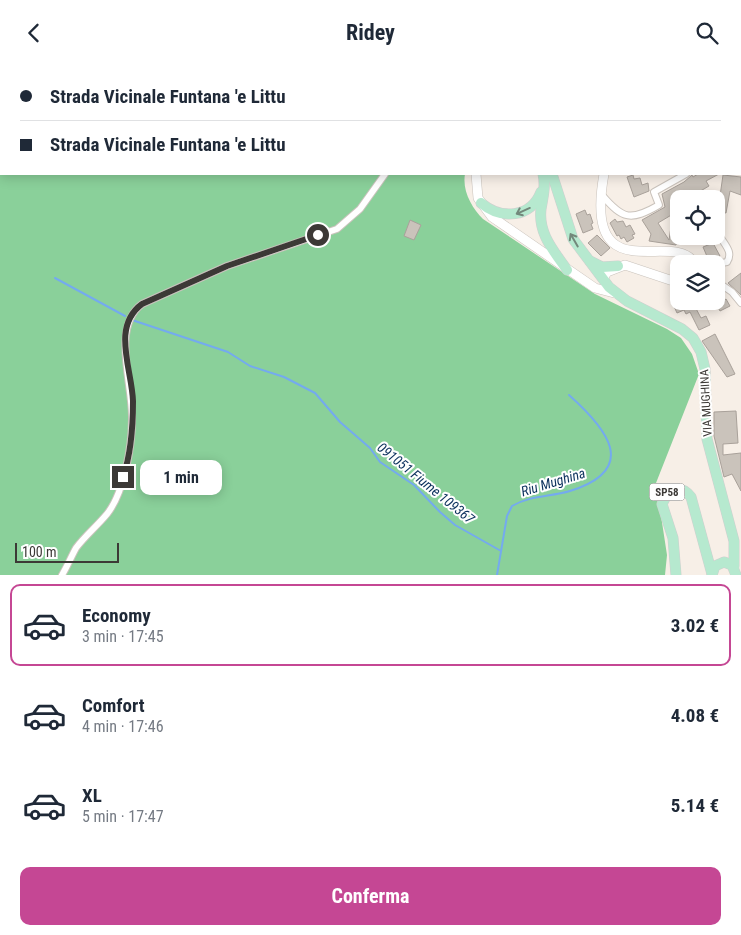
<!DOCTYPE html>
<html lang="it">
<head>
<meta charset="utf-8">
<style>
  :root { --surface:#fff; --page:#f2f2f3; --text:#1f2937; --muted:#747a83; --line:#e0e1e3; --accent:#c54794 }
  body { margin:0; font-family:"Roboto Condensed",sans-serif; background:var(--page); color:var(--text); height:100vh; display:flex; flex-direction:column; font-size:19px; white-space:nowrap }
  * { box-sizing:border-box; margin:0 }
  p { font-size:16px; color:var(--muted) }
  .icon { flex:none; width:28px; height:28px; fill:none; stroke:currentColor; stroke-width:2; stroke-linecap:round; stroke-linejoin:round }
  .map { position:relative; height:510px; overflow:hidden }
  .details { display:flex; flex-direction:column; background:var(--surface); flex:1 }
  .details>* { flex:none }
  .hud { position:absolute; left:0px; top:0px; width:741px; height:110px; box-shadow:0 2px 12px #0003; display:grid; align-content:center; height:110px; padding:0 20px; background:var(--surface) }
  .controls { position:absolute; left:670px; top:125px; display:grid; gap:10px }
  .controls a { display:grid; place-items:center; width:55px; height:55px; border-radius:10px; background:var(--surface); box-shadow:0 2px 12px #0003; font-size:25px }
  .scale { position:absolute; left:15px; bottom:12px; width:104px; box-sizing:border-box; padding-left:5px; border:2px solid #3c3936; border-top:0; font-size:14px; line-height:18px; white-space:nowrap; color:#3c3936; -webkit-text-stroke:4px #fff; paint-order:stroke }
  .end { position:absolute; width:22px; height:22px; margin:-11px; border:6px solid #3c3936; background:#fff; box-shadow:0 0 0 2px #fff }
  .from { border-radius:50% }
  .bubble { position:absolute; height:35px; border-radius:10px; background:var(--surface); box-shadow:0 2px 12px #0003; font-size:16px; font-weight:700; line-height:35px; text-align:center }
  .hud b { display:flex; align-items:center; gap:18px; height:48px; font-size:19px }
  .hud b+b { border-top:1px solid var(--line) }
  .hud i { width:12px; height:12px; background:var(--text) }
  ul { padding:9px 0 0; list-style:none }
  li { display:flex; align-items:center; gap:15px; height:82px; margin:0 10px 8px; padding:0 10px; border:2px solid transparent; border-radius:10px }
  li div { flex:1 }
  li b { display:block; font-size:19px }
  li em { font-style:normal; font-weight:700 }
  li.active { border-color:var(--accent) }
  li>.icon { width:45px; height:45px; stroke-width:1.5 }
  .cta { display:flex; gap:10px; margin-top:auto; padding:10px 20px }
  .cta a { flex:1; height:58px; border-radius:10px; background:var(--accent); color:#fff; font-size:20px; font-weight:700; line-height:58px; text-align:center }
  header { display:flex; justify-content:space-between; align-items:center; height:65px; padding:0 20px; background:var(--surface); font-size:22px; font-weight:700 }
  .map>svg:first-child { display:block }
</style>
</head>
<body>
<header><svg class="icon" aria-label="back" viewBox="0 0 24 24"><path d="M15 5l-7 7 7 7"/></svg>Ridey<svg class="icon" aria-label="search" viewBox="0 0 24 24"><circle cx="10" cy="10" r="6"/><path d="M15 15l6 6"/></svg></header>
<div class="map">
<svg width="741" height="510" viewBox="0 0 741 510">
  <rect width="100%" height="100%" fill="#f7efe7"/>
  <path fill="#8ad09a" d="M 0,0 L 451,0 L 1,1 L 1,109 L 465,109 C 462,126 472,143 483,154 L 595,229 L 667,264 L 681,273 L 692,289 L 699,309 L 656,418 L 667,490 L 665,510 L 0,510 Z"/>
  <g fill="none" stroke-linecap="round" stroke-linejoin="round">
    <g stroke="#74aaef" stroke-width="2">
      <path d="M 55,213 L 125,251"/>
      <path d="M 132,255 L 228,287 L 250,301 L 284,312 L 315,328 L 340,357 L 370,383 L 380,397 L 414,420 L 440,447 L 455,460 L 501,486"/>
      <path d="M 497,510 L 507,451 L 512,441 C 531,430 550,432 570,426 C 640,404 607,364 569,330"/>
    </g>
  </g>
  <g fill="#cac3bb" stroke="#a9a19a" fill-rule="evenodd">
    <path d="M 698,109 L 719,109 L 706,116 L 709,121 L 697,128 L 716,130 L 716,134 L 696,134 L 695,131 L 690,134 L 679,134 L 679,171 L 676,180 L 649,176 L 651,169 L 642,155 L 665,142 L 662,129 L 684,117 L 692,110 L 693,112 ZM 673,149 L 669,175 L 658,158 Z"/>
    <path d="M 633,110 L 634,114 L 640,113 L 642,120 L 648,118 L 649,126 L 634,132 L 627,112 Z"/>
    <path d="M 723,110 L 741,112 L 741,130 L 730,126 L 726,148 L 716,146 L 716,134 L 719,138 Z"/>
    <path d="M 585,145 L 587,150 L 590,149 L 593,158 L 591,159 L 593,164 L 583,168 L 576,149 Z"/>
    <path d="M 615,154 L 617,157 L 623,156 L 626,162 L 630,160 L 635,169 L 632,170 L 634,173 L 627,177 L 624,172 L 621,174 L 619,170 L 617,171 L 610,158 Z"/>
    <path d="M 410,155 L 421,160 L 414,175 L 404,171 Z"/>
    <path d="M 597,170 L 610,183 L 601,191 L 588,178 Z"/>
    <path d="M 713,178 L 720,191 L 709,196 L 703,182 Z"/>
    <path d="M 741,208 L 741,230 L 728,218 Z"/>
    <path d="M 716,224 L 723,236 L 726,234 L 730,241 L 720,246 L 716,239 Z"/>
    <path d="M 679,236 L 692,236 L 701,253 L 706,251 L 710,260 L 699,265 L 690,247 L 686,249 L 684,245 L 677,248 L 673,239 Z"/>
    <path d="M 715,269 L 735,309 L 727,312 L 702,276 Z"/>
    <path d="M 736,346 L 738,378 L 723,379 L 723,390 L 741,388 L 741,426 L 732,409 L 724,412 L 714,371 L 714,347 Z"/>
  </g>
  <g fill="none" stroke-linecap="round" stroke-linejoin="round">
    <path stroke="#d2cbc4" stroke-width="10" stroke-dasharray="10 5" stroke-linecap="butt" d="M 409,0 L 411,1"/>
    <defs>
      <g id="street">
        <path d="M 461,1 L 461,0"/>
        <path d="M 500,1 L 500,0"/>
        <path d="M 739,1 L 741,0"/>
        <path d="M 602,130 C 623,155 631,156 659,140 L 654,127 L 686,109"/>
        <path d="M 716,199 L 727,197 C 733,188 726,181 721,173"/>
        <path d="M 716,216 L 732,227 L 741,238"/>
        <path d="M 62,510 C 67,502 71,492 76,483 C 85,471 97,461 107,449 C 124,428 132,381 132,354 C 133,319 111,262 142,239 L 227,201 L 337,164 L 360,144 L 385,109"/>
      </g>
      <g id="secondary">
        <path d="M 684,0 L 685,1"/>
        <path d="M 535,1 L 536,0"/>
        <path d="M 740,86 L 741,86"/>
        <path d="M 476,109 L 478,133 L 492,152 L 595,223 L 614,228"/>
        <path d="M 604,109 C 582,231 676,162 695,199"/>
        <path d="M 603,214 L 607,207 L 625,200 L 679,218"/>
      </g>
      <g id="primary">
        <path d="M 543,109 C 546,121 543,132 541,144 C 538,169 554,186 567,205"/>
        <path d="M 552,109 L 573,174 L 609,222 L 627,236 L 682,264 L 693,273 L 701,287 L 705,304 L 707,374 L 734,476 L 734,501"/>
        <path d="M 481,138 C 501,155 531,153 541,127"/>
        <path d="M 590,196 L 602,202 L 618,201"/>
        <path d="M 676,510 L 673,473 L 662,439 L 669,426 C 678,422 685,424 691,432 L 712,509"/>
        <path d="M 712,510 L 715,501 L 724,497 L 732,500 L 736,510"/>
      </g>
    </defs>
    <use href="#street" stroke="#cac3bc" stroke-width="8"/>
    <use href="#secondary" stroke="#cac3bc" stroke-width="10"/>
    <use href="#primary" stroke="#d0cfcf" stroke-width="11"/>
    <use href="#street" stroke="#fff" stroke-width="6"/>
    <use href="#secondary" stroke="#fff" stroke-width="9"/>
    <use href="#primary" stroke="#b6e9cf" stroke-width="10"/>
  </g>
  <defs><path id="oneway-shaft" d="M-6 0H5M1.5-3L5.5 0L1.5 3" fill="none" stroke-width="1.6" stroke-linecap="round" stroke-linejoin="round" transform="scale(1.25)"/></defs>
  <g stroke="#73887b">
    <use href="#oneway-shaft" transform="translate(523 146) rotate(156)"/>
    <use href="#oneway-shaft" transform="translate(574 175) rotate(-120)"/>
  </g>
  <g fill="none" stroke-linecap="round" stroke-linejoin="round">
    <path stroke="#3c3936" stroke-width="6" d="M 123,412 C 131,389 133,361 133,336 C 132,304 111,262 142,239 L 227,201 L 318,170"/>
  </g>
  <g text-anchor="middle" stroke-width="4" stroke-linejoin="round" paint-order="stroke">
    <rect fill="#fff" stroke="#767472" stroke-width="1" x="649.5" y="418.5" width="35" height="17" rx="4"/>
    <g font-size="11" font-weight="bold" fill="#3c3936">
      <text x="667" y="431">SP58</text>
    </g>
    <g font-size="12" fill="#3c3936" stroke="#fff">
      <text transform="translate(706 338) rotate(-93)" y="4">VIA MUGHINA</text>
    </g>
    <g font-size="14" font-style="italic" fill="#0c315d" stroke="#fff">
      <text transform="translate(553 417) rotate(-17)" y="5">Riu Mughina</text>
      <text transform="translate(426 418) rotate(39)" y="5">091051 Fiume 109367</text>
    </g>
  </g>
</svg>
<div class="controls">
<a><svg class="icon" aria-label="locate" viewBox="0 0 24 24"><circle cx="12" cy="12" r="6"/><path d="M12 2v4M12 18v4M2 12h4M18 12h4"/></svg></a>
<a><svg class="icon" aria-label="layers" viewBox="0 0 24 24"><path d="M12 4l9 5-9 5-9-5zM3 14l9 5 9-5"/></svg></a>
</div>
<div class="scale">100 m</div>
<i class="end from" style="left:318px;top:170px"></i>
<i class="end" style="left:123px;top:412px"></i>
<div class="bubble" style="left:140px;top:395px;width:82px">1 min</div>
<div class="hud">
<b><i class="from"></i>Strada Vicinale Funtana 'e Littu</b>
<b><i></i>Strada Vicinale Funtana 'e Littu</b>
</div>
</div>
<section class="details">
<ul>
<li class="active"><svg class="icon" aria-label="car" viewBox="0 0 24 24"><path d="M5 17H2v-5l4-1 3-4h7l3 4 3 1v5h-3M9 17h6M6 11h13"/><circle cx="7" cy="17" r="2"/><circle cx="17" cy="17" r="2"/></svg><div><b>Economy</b><p>3 min · 17:45</p></div><em>3.02 €</em></li>
<li><svg class="icon" aria-label="car" viewBox="0 0 24 24"><path d="M5 17H2v-5l4-1 3-4h7l3 4 3 1v5h-3M9 17h6M6 11h13"/><circle cx="7" cy="17" r="2"/><circle cx="17" cy="17" r="2"/></svg><div><b>Comfort</b><p>4 min · 17:46</p></div><em>4.08 €</em></li>
<li><svg class="icon" aria-label="car" viewBox="0 0 24 24"><path d="M5 17H2v-5l4-1 3-4h7l3 4 3 1v5h-3M9 17h6M6 11h13"/><circle cx="7" cy="17" r="2"/><circle cx="17" cy="17" r="2"/></svg><div><b>XL</b><p>5 min · 17:47</p></div><em>5.14 €</em></li>
</ul>
<div class="cta"><a>Conferma</a></div>
</section>
</body>
</html>
